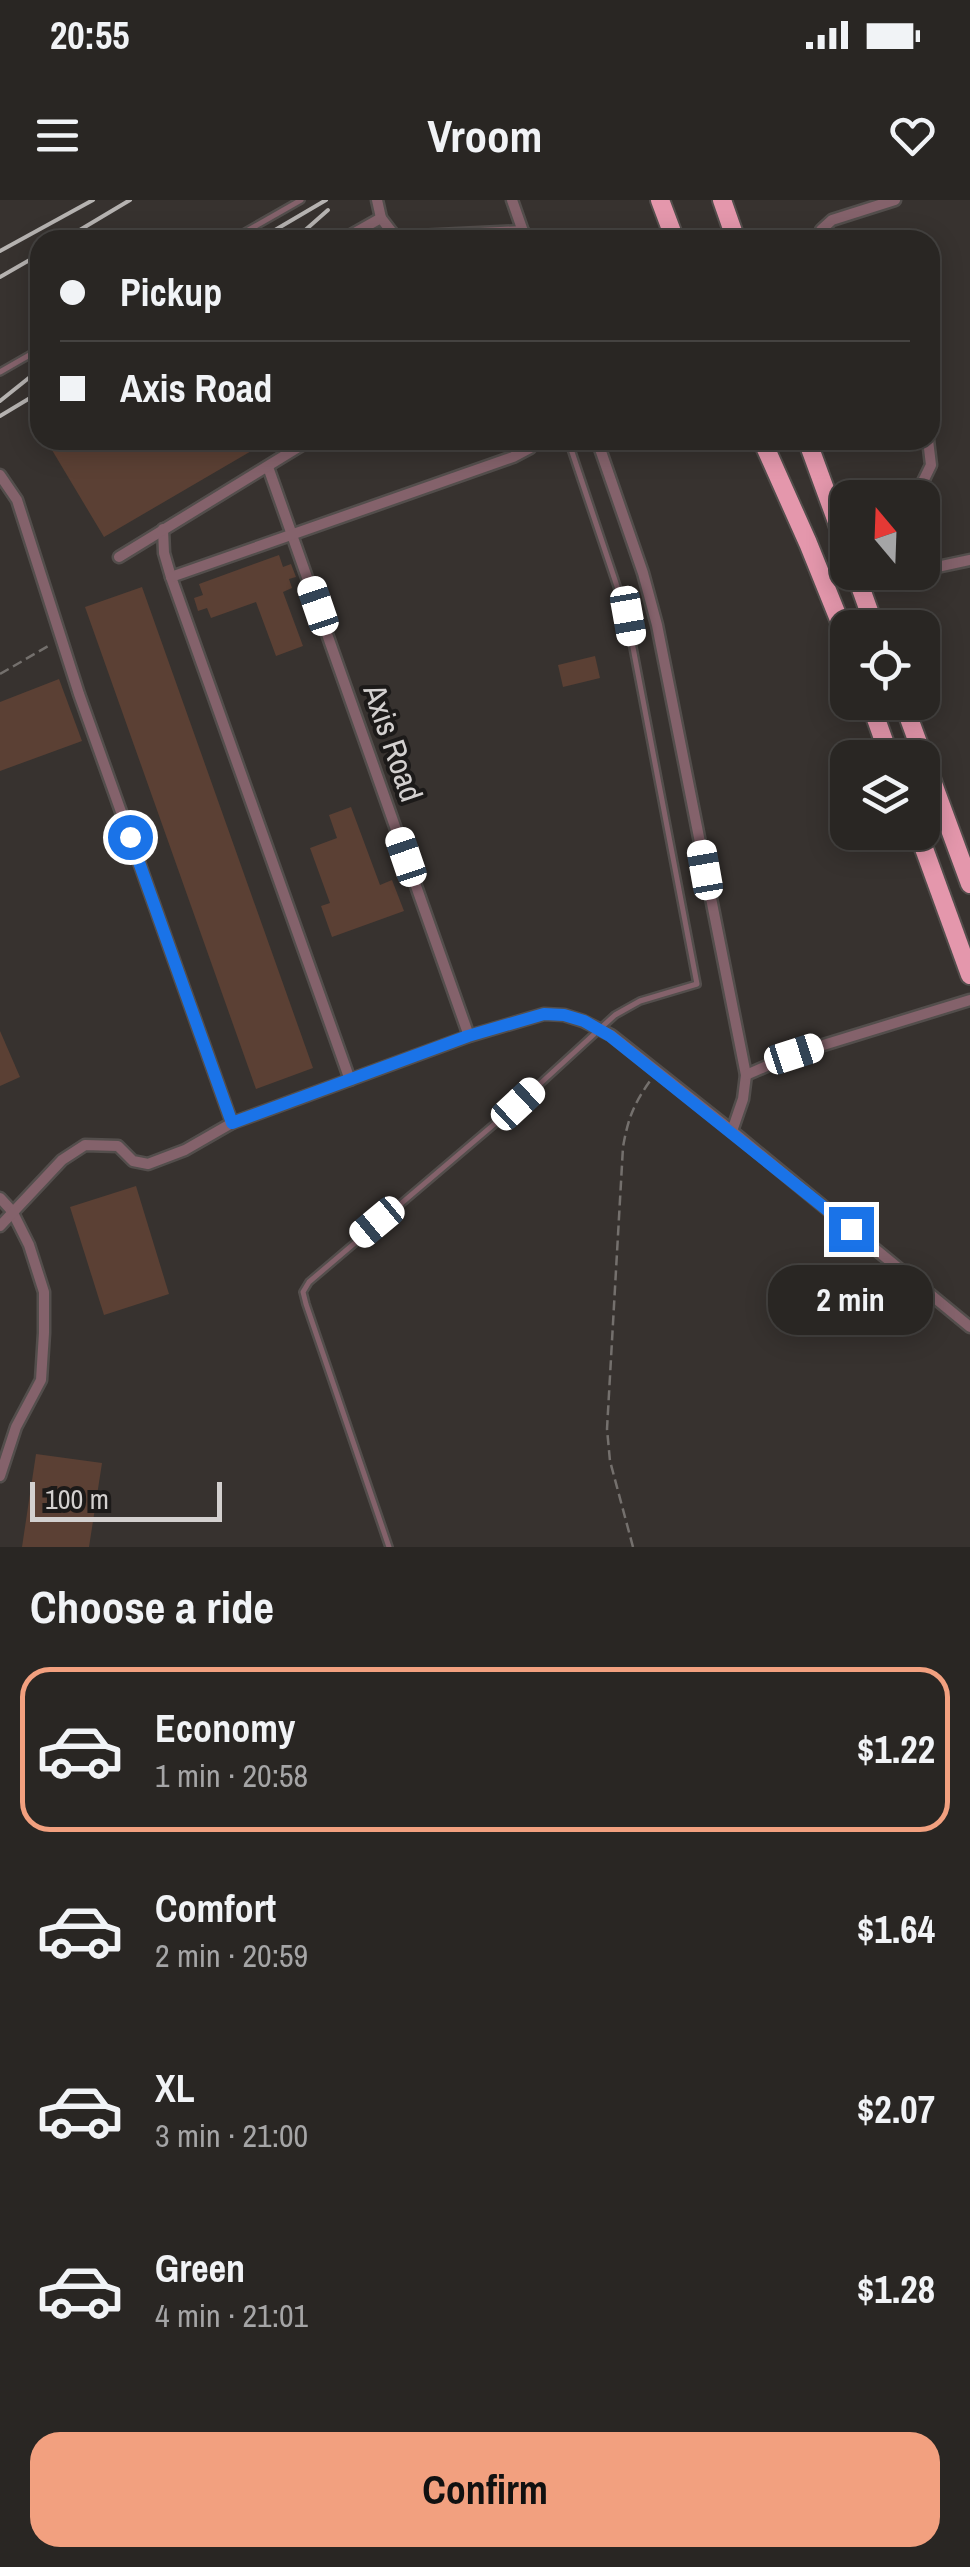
<!DOCTYPE html>
<html lang="en">
<head>
<meta charset="utf-8">
<style>
  :root { --surface:#292623; --page:#353230; --text:#f1f3f6; --muted:#a5a5a6; --line:#454341; --accent:#f2a07f }
  body { margin:0; font-family:"Archivo Narrow",sans-serif; background:var(--page); color:var(--text); height:100vh; display:flex; flex-direction:column; font-size:38px; white-space:nowrap }
  * { box-sizing:border-box; margin:0 }
  p { font-size:32px; color:var(--muted) }
  .icon { flex:none; width:55px; height:55px; fill:none; stroke:currentColor; stroke-width:2; stroke-linecap:round; stroke-linejoin:round }
  .map { position:relative; height:1347px; overflow:hidden }
  .details { display:flex; flex-direction:column; background:var(--surface); flex:1 }
  .details>* { flex:none }
  .guide { position:absolute; left:30px; top:30px; width:910px; height:220px; border-radius:30px; box-shadow:0 5px 25px #0003,0 0 0 2px var(--line); display:grid; align-content:center; height:220px; padding:0 30px; background:var(--surface) }
  .needle { width:65px; rotate:341deg }
  .tools { position:absolute; left:830px; top:280px; display:grid; gap:20px }
  .tools a { display:grid; place-items:center; width:110px; height:110px; border-radius:20px; background:var(--surface); box-shadow:0 5px 25px #0003,0 0 0 2px var(--line); font-size:50px }
  .scale { position:absolute; left:30px; bottom:25px; width:192px; box-sizing:border-box; padding-left:10px; border:5px solid #d3d0cf; border-top:0; font-size:28px; line-height:35px; white-space:nowrap; color:#d3d0cf; -webkit-text-stroke:8px #1c1a19; paint-order:stroke }
  .end { position:absolute; width:45px; height:45px; margin:-22px; border:12px solid #1a73e8; background:#fff; box-shadow:0 0 0 5px #fff }
  .from { border-radius:50% }
  .bubble { position:absolute; height:70px; border-radius:30px; background:var(--surface); box-shadow:0 5px 25px #0003,0 0 0 2px var(--line); font-size:32px; font-weight:700; line-height:70px; text-align:center }
  .car { position:absolute; width:30px; height:60px; margin:-30px -15px; border-radius:12px; box-shadow:0 0 8px 2px #0007; background:linear-gradient(#fff 24%,#345 0 40%,#fff 0 76%,#345 0 86%,#fff 0) }
  .guide b { display:flex; align-items:center; gap:35px; height:95px; font-size:38px }
  .guide b+b { border-top:2px solid var(--line) }
  .guide i { width:25px; height:25px; background:var(--text) }
  ul { padding:0; list-style:none }
  li { display:flex; align-items:center; gap:30px; height:165px; margin:0 20px 15px; padding:0 10px; border:5px solid transparent; border-radius:30px }
  li div { flex:1 }
  li b { display:block; font-size:38px }
  li em { font-style:normal; font-weight:700 }
  li.selected { border-color:var(--accent) }
  li>.icon { width:90px; height:90px; stroke-width:1.5 }
  h2 { padding:0 30px; font-size:45px; line-height:120px }
  .button { display:flex; gap:20px; margin-top:auto; padding:20px 30px }
  .button a { flex:1; height:115px; border-radius:30px; background:var(--accent); color:#111; font-size:40px; font-weight:700; line-height:115px; text-align:center }
  .status { display:flex; justify-content:space-between; align-items:center; height:70px; padding:0 50px; background:var(--surface); direction:ltr }
  .status svg { height:28px; fill:currentColor }
  header { display:flex; justify-content:space-between; align-items:center; height:130px; padding:0 30px; background:var(--surface); font-size:45px; font-weight:700 }
  .map>svg:first-child { display:block }
</style>
</head>
<body>
<div class="status"><b>20:55</b><svg viewBox="0 0 49 12"><path d="M0 12V9h3v3zM5 12V6h3v6zM10 12V3h3v9zM15 12V0h3v12zM26 1h20v11H26zM47 4h2v5h-2z"/></svg></div>
<header><svg class="icon" aria-label="menu" viewBox="0 0 24 24"><path d="M4 6h16M4 12h16M4 18h16"/></svg>Vroom<svg class="icon" aria-label="heart" viewBox="0 0 24 24"><path d="M12 20l-8-8c-3-5 5-10 8-4 3-6 11-1 8 4z"/></svg></header>
<div class="map">
<svg width="970" height="1347" viewBox="0 0 970 1347">
  <rect width="100%" height="100%" fill="#37322f"/>
  <g fill="#5b4034">
    <path d="M 46,240 L 270,240 L 104,337 Z"/>
    <path d="M 279,355 L 283,367 L 291,364 L 296,377 L 289,379 L 292,388 L 283,392 L 303,446 L 276,456 L 256,402 L 211,418 L 207,408 L 198,411 L 194,398 L 203,395 L 199,384 Z"/>
    <path d="M 142,387 L 313,868 L 256,889 L 85,407 Z"/>
    <path d="M 595,456 L 600,478 L 563,487 L 558,465 Z"/>
    <path d="M 59,479 L 82,541 L 0,571 L 0,502 Z"/>
    <path d="M 351,607 L 380,685 L 392,680 L 404,711 L 332,737 L 321,706 L 330,703 L 310,648 L 337,638 L 329,615 Z"/>
    <path d="M 0,831 L 20,877 L 0,886 Z"/>
    <path d="M 136,986 L 169,1094 L 104,1115 L 70,1007 Z"/>
    <path d="M 36,1254 L 102,1263 L 89,1347 L 22,1347 Z"/>
  </g>
  <g fill="none" stroke-linecap="round" stroke-linejoin="round">
    <defs>
      <g id="service">
        <path d="M 231,40 L 301,0"/>
        <path d="M 0,172 L 40,149"/>
        <path d="M 389,1347 L 306,1104 L 303,1092 L 309,1082 L 518,904 L 615,815 L 640,801 L 697,784 L 627,416 L 568,240"/>
      </g>
      <g id="minor">
        <path d="M 377,0 L 381,18 L 398,40"/>
        <path d="M 512,0 L 526,40"/>
        <path d="M 397,37 L 523,31"/>
        <path d="M 342,40 L 381,18"/>
        <path d="M 821,40 L 821,30 L 832,20 L 895,0"/>
        <path d="M 597,240 L 643,373 L 657,425 L 746,875 L 743,899 L 732,931"/>
        <path d="M 268,267 L 469,836"/>
        <path d="M 0,275 L 17,300 L 79,494 L 232,923"/>
        <path d="M 915,298 L 931,265 L 928,240"/>
        <path d="M 163,329 L 164,353 L 171,377 L 350,880"/>
        <path d="M 119,357 L 310,240"/>
        <path d="M 922,359 L 937,367 L 970,360"/>
        <path d="M 171,377 L 513,257 L 530,248 L 536,240"/>
        <path d="M 746,875 L 794,854 L 970,800"/>
        <path d="M 0,998 L 12,1011 L 29,1045 L 44,1092 L 44,1133 L 41,1180 L 16,1227 L 0,1276"/>
        <path d="M 0,1026 L 62,960 L 85,945 L 118,946 L 133,961 L 148,964 L 185,950 L 232,923 L 469,836 L 544,814 L 564,815 L 583,821 L 611,835 L 732,931 L 970,1127"/>
      </g>
      <g id="trunk">
        <path d="M 660,0 L 675,40"/>
        <path d="M 722,0 L 736,40"/>
        <path d="M 762,240 L 808,343 L 848,442"/>
        <path d="M 807,240 L 848,352"/>
        <path d="M 855,372 L 875,428"/>
        <path d="M 870,502 L 890,558"/>
        <path d="M 903,502 L 970,684"/>
        <path d="M 918,632 L 970,775"/>
      </g>
    </defs>
    <use href="#service" stroke="#534e4c" stroke-width="10"/>
    <use href="#minor" stroke="#534e4c" stroke-width="15"/>
    <use href="#trunk" stroke="#534e4c" stroke-width="22"/>
    <g stroke="#74706d" stroke-width="2.5" stroke-dasharray="10 5" stroke-linecap="butt">
      <path d="M 0,474 L 50,445"/>
      <path d="M 633,1347 L 610,1261 L 607,1229 L 623,947 C 628,919 633,905 650,881"/>
    </g>
    <use href="#service" stroke="#84626b" stroke-width="5"/>
    <use href="#minor" stroke="#84626b" stroke-width="10"/>
    <use href="#trunk" stroke="#e497ac" stroke-width="18"/>
    <g stroke="#b6b3b1" stroke-width="4">
      <path d="M 63,40 L 130,0"/>
      <path d="M 258,40 L 326,0"/>
      <path d="M 294,40 L 328,10"/>
      <path d="M 0,51 L 93,0"/>
      <path d="M 0,77 L 40,54"/>
      <path d="M 0,201 L 40,169"/>
      <path d="M 0,216 L 40,192"/>
    </g>
  </g>
  <g fill="none" stroke-linecap="round" stroke-linejoin="round">
    <path stroke="#1a73e8" stroke-width="12" d="M 130,637 L 232,923 L 468,836 L 544,814 L 564,815 L 584,821 L 610,836 L 851,1029"/>
  </g>
  <g text-anchor="middle" stroke-width="8" stroke-linejoin="round" paint-order="stroke">
    <g font-size="32" fill="#d3d0cf" stroke="#1c1a19">
      <text transform="translate(393 543) rotate(71)" y="11">Axis Road</text>
    </g>
  </g>
</svg>
<div class="tools">
<a><svg class="needle" viewBox="-14 -14 28 28"><path d="M0-13l5 13h-10z" fill="#e53935"/><path d="M0 13l5-13h-10z" fill="#a5a5a6"/></svg></a>
<a><svg class="icon" aria-label="locate" viewBox="0 0 24 24"><circle cx="12" cy="12" r="6"/><path d="M12 2v4M12 18v4M2 12h4M18 12h4"/></svg></a>
<a><svg class="icon" aria-label="layers" viewBox="0 0 24 24"><path d="M12 4l9 5-9 5-9-5zM3 14l9 5 9-5"/></svg></a>
</div>
<div class="scale">100 m</div>
<i class="end from" style="left:130px;top:637px"></i>
<i class="end" style="left:851px;top:1029px"></i>
<div class="bubble" style="left:768px;top:1065px;width:165px">2 min</div>
<i class="car" style="left:318px;top:406px;rotate:341deg"></i>
<i class="car" style="left:628px;top:416px;rotate:170deg"></i>
<i class="car" style="left:406px;top:657px;rotate:341deg"></i>
<i class="car" style="left:705px;top:670px;rotate:350deg"></i>
<i class="car" style="left:794px;top:854px;rotate:72deg"></i>
<i class="car" style="left:518px;top:904px;rotate:47deg"></i>
<i class="car" style="left:377px;top:1022px;rotate:230deg"></i>
<div class="guide">
<b><i class="from"></i>Pickup</b>
<b><i></i>Axis Road</b>
</div>
</div>
<section class="details">
<h2>Choose a ride</h2>
<ul>
<li class="selected"><svg class="icon" aria-label="car" viewBox="0 0 24 24"><path d="M5 17H2v-5l4-1 3-4h7l3 4 3 1v5h-3M9 17h6M6 11h13"/><circle cx="7" cy="17" r="2"/><circle cx="17" cy="17" r="2"/></svg><div><b>Economy</b><p>1 min · 20:58</p></div><em>$1.22</em></li>
<li><svg class="icon" aria-label="car" viewBox="0 0 24 24"><path d="M5 17H2v-5l4-1 3-4h7l3 4 3 1v5h-3M9 17h6M6 11h13"/><circle cx="7" cy="17" r="2"/><circle cx="17" cy="17" r="2"/></svg><div><b>Comfort</b><p>2 min · 20:59</p></div><em>$1.64</em></li>
<li><svg class="icon" aria-label="car" viewBox="0 0 24 24"><path d="M5 17H2v-5l4-1 3-4h7l3 4 3 1v5h-3M9 17h6M6 11h13"/><circle cx="7" cy="17" r="2"/><circle cx="17" cy="17" r="2"/></svg><div><b>XL</b><p>3 min · 21:00</p></div><em>$2.07</em></li>
<li><svg class="icon" aria-label="car" viewBox="0 0 24 24"><path d="M5 17H2v-5l4-1 3-4h7l3 4 3 1v5h-3M9 17h6M6 11h13"/><circle cx="7" cy="17" r="2"/><circle cx="17" cy="17" r="2"/></svg><div><b>Green</b><p>4 min · 21:01</p></div><em>$1.28</em></li>
</ul>
<div class="button"><a>Confirm</a></div>
</section>
</body>
</html>
